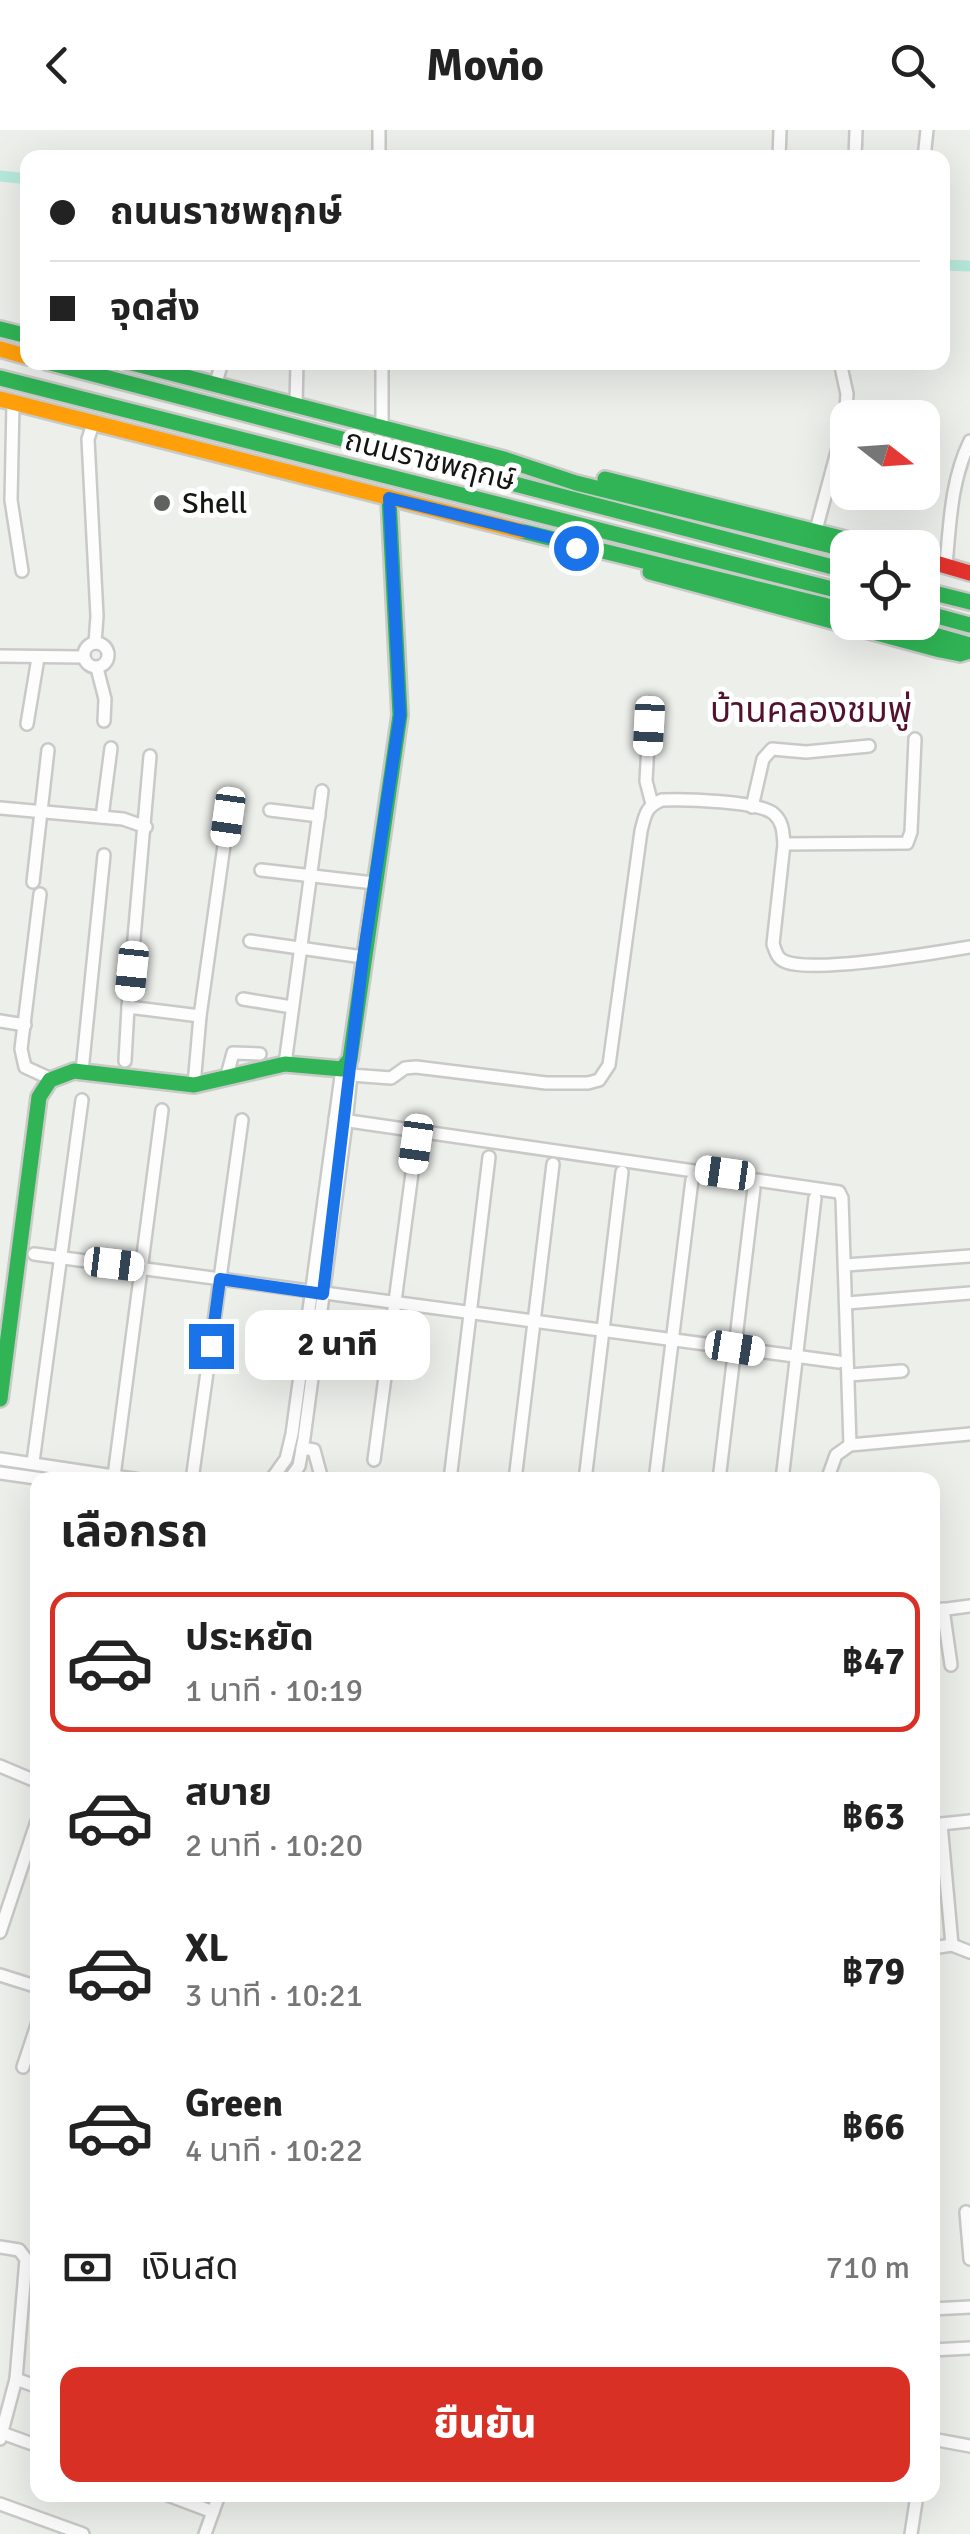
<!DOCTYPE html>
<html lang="th">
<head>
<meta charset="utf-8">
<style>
  :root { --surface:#fff; --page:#f2f2f2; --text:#222; --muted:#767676; --line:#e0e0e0; --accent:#d93025 }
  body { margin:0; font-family:Signika,"Noto Sans Thai",sans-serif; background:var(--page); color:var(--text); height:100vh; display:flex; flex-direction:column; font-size:38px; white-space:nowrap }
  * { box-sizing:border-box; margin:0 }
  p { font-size:32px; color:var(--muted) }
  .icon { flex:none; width:55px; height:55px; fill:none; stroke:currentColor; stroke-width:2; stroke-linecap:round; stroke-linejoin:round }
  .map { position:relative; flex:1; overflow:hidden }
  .side { position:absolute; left:30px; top:1342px; width:910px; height:1030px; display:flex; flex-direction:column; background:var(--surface); border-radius:20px; box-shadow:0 10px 40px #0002 }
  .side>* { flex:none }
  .top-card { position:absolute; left:20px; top:20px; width:930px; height:220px; border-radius:20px; box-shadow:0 10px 40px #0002; display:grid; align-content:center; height:220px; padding:0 30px; background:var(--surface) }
  .needle { width:65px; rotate:107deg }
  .fabs { position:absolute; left:830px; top:270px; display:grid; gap:20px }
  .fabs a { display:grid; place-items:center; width:110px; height:110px; border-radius:20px; background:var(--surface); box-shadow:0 10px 40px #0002; font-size:50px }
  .end { position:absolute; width:45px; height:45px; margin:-22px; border:12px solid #1a73e8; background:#fff; box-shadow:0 0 0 5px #fff }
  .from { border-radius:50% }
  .bubble { position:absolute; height:70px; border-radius:20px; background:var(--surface); box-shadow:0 10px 40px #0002; font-size:32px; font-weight:800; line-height:70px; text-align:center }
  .car { position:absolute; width:30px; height:60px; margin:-30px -15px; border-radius:12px; box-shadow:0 0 8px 2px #0007; background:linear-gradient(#fff 24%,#345 0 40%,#fff 0 76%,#345 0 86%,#fff 0) }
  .top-card b { display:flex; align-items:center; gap:35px; height:95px; font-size:38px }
  .top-card b+b { border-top:2px solid var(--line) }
  .top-card i { width:25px; height:25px; background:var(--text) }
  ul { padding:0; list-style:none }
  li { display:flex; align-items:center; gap:30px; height:140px; margin:0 20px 15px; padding:0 10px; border:5px solid transparent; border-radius:20px }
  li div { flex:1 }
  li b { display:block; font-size:38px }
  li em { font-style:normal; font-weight:800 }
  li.on { border-color:var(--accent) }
  li>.icon { width:90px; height:90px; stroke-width:1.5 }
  h2 { padding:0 30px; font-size:45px; line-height:120px }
  .pay { display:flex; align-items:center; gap:25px; height:110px; padding:0 30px; font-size:38px }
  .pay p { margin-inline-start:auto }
  .cta { display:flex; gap:20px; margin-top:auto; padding:20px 30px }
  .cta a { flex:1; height:115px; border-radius:20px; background:var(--accent); color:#fff; font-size:40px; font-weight:800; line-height:115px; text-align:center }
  header { display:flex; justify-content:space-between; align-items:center; height:130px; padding:0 30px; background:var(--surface); font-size:45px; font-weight:800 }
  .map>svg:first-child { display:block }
</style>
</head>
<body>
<header><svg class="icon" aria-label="back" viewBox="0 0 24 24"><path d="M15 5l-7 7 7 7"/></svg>Movio<svg class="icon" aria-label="search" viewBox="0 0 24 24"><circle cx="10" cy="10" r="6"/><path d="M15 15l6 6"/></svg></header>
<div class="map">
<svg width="970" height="2404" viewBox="0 0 970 2404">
  <rect width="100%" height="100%" fill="#edefeb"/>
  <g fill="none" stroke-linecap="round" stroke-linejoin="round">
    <g stroke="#b7eadc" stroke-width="11">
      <path d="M 0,46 L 28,49"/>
      <path d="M 942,135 L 970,136"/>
    </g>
    <defs>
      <g id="street">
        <path d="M 379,28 L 379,0"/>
        <path d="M 779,28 L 780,0"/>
        <path d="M 855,28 L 856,0"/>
        <path d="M 924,28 L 927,0"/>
        <path d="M 382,232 L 382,298"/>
        <path d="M 215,256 L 222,232"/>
        <path d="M 13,273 L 11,370 L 22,441"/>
        <path d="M 296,275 L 297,232"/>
        <path d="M 93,294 L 88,309 L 97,486 L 95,513"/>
        <path d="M 816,400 L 845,292 L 847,264 L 840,232"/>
        <path d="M 946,435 C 950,392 951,350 970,311"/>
        <circle cx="96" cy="525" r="12"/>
        <path d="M 0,526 L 83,527"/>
        <path d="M 97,538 L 105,569 L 104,591"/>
        <path d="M 27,594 L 38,528"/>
        <path d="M 649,596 L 646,651 L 652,674"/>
        <path d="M 150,626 L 128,877 L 200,886"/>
        <path d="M 752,677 L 763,629 L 772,619 L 806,622 L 869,616"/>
        <path d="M 0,678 L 123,689 L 146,697"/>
        <path d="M 270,680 L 319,686"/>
        <path d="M 102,687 L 111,618"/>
        <path d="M 784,714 L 907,713 L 911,702 L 915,609"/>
        <path d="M 261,740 L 374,753"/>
        <path d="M 33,752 L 48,620"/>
        <path d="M 40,764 L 21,919 L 25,937 L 49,948"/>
        <path d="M 250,811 L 363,827"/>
        <path d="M 243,869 L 292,877"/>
        <path d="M 0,891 L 25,895"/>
        <path d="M 350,929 L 351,945 L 391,948 L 405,938 L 416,937 L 546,953 L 588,953 L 599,950 L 609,935 L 641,701 C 645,685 646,676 662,670 C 683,669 760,671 774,684 C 783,692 783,702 784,714 L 773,814 C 776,822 777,829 786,832 C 815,843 935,823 970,817"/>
        <path d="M 125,931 L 128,877"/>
        <path d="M 285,934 L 322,661"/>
        <path d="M 82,941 L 104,725"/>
        <path d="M 226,949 L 233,923 L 260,924"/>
        <path d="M 194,955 L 200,886 L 228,687"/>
        <path d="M 335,989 L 839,1062 L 842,1068 L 850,1315"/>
        <path d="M 34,1124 L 839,1232"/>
        <path d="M 846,1135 L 970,1126"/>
        <path d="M 847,1173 L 970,1163"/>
        <path d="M 849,1245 L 902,1241"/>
        <path d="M 302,1318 L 314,1320 L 321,1346 L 326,1350"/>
        <path d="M 0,1329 L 140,1350"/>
        <path d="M 374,1330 L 416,1013"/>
        <path d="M 33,1332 L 82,970"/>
        <path d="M 0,1343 L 50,1350"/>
        <path d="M 114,1346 L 162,980"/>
        <path d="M 192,1350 L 242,990"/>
        <path d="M 271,1350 L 286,1329 L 292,1304 L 342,939"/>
        <path d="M 289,1350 L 299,1336 L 304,1308 L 346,993 L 351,945 L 346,946"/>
        <path d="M 450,1350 L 489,1027"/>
        <path d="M 515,1350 L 553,1034"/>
        <path d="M 585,1350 L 622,1042"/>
        <path d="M 655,1350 L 692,1050"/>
        <path d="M 719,1350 L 754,1058"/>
        <path d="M 782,1350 L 815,1068"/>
        <path d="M 827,1350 L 836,1325 L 850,1315 L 970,1304"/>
        <path d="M 943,1479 L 951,1535"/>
        <path d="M 932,1481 L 970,1476"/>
        <path d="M 0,1636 L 38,1652"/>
        <path d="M 0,1802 L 38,1688"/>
        <path d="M 952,1815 L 941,1694 L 970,1691"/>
        <path d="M 932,1818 L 952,1815 L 970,1822"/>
        <path d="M 0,1845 L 38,1857"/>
        <path d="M 23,1937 L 38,1892"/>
        <path d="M 966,2082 L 970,2129"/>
        <path d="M 0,2117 L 19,2120 L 26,2129 L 16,2249 L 0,2309"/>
        <path d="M 932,2179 L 970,2177"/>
        <path d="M 932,2220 L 970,2218"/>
        <path d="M 16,2249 L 38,2257"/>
        <path d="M 2,2303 L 38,2316"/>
        <path d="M 932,2309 L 970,2316"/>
        <path d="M 168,2365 L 213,2382"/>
        <path d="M 0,2374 L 83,2404"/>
        <path d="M 205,2404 L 219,2365"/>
        <path d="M 911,2404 L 917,2365"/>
      </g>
      <g id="fast">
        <path d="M 0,199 L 28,206"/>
        <path d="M 47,232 L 848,441"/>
        <path d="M 128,232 L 504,329 L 576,353 L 848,420"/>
        <path d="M 0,248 L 848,463"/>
        <path d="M 605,349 L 881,418"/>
        <path d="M 521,401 L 848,481"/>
        <path d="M 650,442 L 940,520 L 960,524 L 970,521"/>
        <path d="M 922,460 L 970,472"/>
        <path d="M 922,482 L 970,495"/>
        <path d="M 888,492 L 970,515"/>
        <path d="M 0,1269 L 39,967 L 50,950 L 74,941 L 194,955 L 285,934 L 342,939 L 350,929 L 400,585 L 389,368"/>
      </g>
      <g id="slow">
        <path d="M 0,219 L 28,227"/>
        <path d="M 0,269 L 521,401"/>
      </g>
      <path id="jam" d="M 922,429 L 970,443"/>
    </defs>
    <use href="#street" stroke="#c9cac7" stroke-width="16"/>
    <use href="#fast" stroke="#c9cac7" stroke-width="20"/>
    <use href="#slow" stroke="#c9cac7" stroke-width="20"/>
    <use href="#jam" stroke="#c9cac7" stroke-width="20"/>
    <use href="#street" stroke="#fcfdfc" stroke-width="11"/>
    <use href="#fast" stroke="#30b455" stroke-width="15"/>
    <use href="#slow" stroke="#ff9f0a" stroke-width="15"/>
    <use href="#jam" stroke="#e5322d" stroke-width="15"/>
  </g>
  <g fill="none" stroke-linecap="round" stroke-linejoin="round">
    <path stroke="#1a73e8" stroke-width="12" d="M 211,1216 L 220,1149 L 323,1164 L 363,828 L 400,585 L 389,368 L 552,408 L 576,418"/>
  </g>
  <circle fill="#60625f" stroke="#fff" stroke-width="4" cx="162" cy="373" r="10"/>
  <g text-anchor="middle" stroke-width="10" stroke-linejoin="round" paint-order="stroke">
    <g font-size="30" fill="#141613" stroke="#fff">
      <text transform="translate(430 330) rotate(14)" y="10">ถนนราชพฤกษ์</text>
    </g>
    <g font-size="30" fill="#141613" stroke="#fff" text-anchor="start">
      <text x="182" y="383">Shell</text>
    </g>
    <g font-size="35" fill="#54112c" stroke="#fff">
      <text x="811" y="592">บ้านคลองชมพู่</text>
    </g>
  </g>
</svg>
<div class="fabs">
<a><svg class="needle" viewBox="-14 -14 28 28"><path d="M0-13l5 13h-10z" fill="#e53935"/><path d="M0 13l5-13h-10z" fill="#767676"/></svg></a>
<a><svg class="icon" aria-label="locate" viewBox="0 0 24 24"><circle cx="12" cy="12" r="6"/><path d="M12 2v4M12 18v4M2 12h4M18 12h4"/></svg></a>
</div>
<i class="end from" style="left:576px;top:418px"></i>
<i class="end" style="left:211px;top:1216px"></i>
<div class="bubble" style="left:245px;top:1180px;width:185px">2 นาที</div>
<i class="car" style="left:649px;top:596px;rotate:183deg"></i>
<i class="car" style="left:228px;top:687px;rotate:188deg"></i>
<i class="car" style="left:132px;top:841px;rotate:186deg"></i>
<i class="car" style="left:416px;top:1014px;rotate:188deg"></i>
<i class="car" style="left:725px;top:1043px;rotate:278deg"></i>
<i class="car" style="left:114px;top:1134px;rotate:97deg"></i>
<i class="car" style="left:735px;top:1218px;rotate:99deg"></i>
<div class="top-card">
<b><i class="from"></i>ถนนราชพฤกษ์</b>
<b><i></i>จุดส่ง</b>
</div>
<section class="side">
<h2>เลือกรถ</h2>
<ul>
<li class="on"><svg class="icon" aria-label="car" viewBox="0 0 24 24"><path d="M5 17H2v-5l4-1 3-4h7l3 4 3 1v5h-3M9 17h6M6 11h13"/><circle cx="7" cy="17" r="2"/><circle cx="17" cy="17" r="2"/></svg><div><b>ประหยัด</b><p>1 นาที · 10:19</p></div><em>฿47</em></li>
<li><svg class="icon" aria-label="car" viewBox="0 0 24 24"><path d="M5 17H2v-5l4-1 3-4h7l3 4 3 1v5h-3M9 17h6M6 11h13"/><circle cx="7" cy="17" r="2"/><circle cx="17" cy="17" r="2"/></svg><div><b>สบาย</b><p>2 นาที · 10:20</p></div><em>฿63</em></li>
<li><svg class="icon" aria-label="car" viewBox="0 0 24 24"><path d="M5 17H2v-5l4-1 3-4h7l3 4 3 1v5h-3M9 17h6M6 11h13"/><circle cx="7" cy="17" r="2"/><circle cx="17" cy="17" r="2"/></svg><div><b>XL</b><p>3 นาที · 10:21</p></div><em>฿79</em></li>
<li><svg class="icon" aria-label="car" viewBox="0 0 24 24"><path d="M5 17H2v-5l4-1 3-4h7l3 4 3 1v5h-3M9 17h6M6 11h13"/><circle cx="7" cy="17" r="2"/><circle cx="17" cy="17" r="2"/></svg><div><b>Green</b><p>4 นาที · 10:22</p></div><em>฿66</em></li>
</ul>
<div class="pay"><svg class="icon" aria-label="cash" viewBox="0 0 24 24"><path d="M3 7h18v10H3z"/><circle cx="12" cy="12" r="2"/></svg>เงินสด<p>710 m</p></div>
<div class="cta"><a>ยืนยัน</a></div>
</section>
</div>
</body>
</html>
